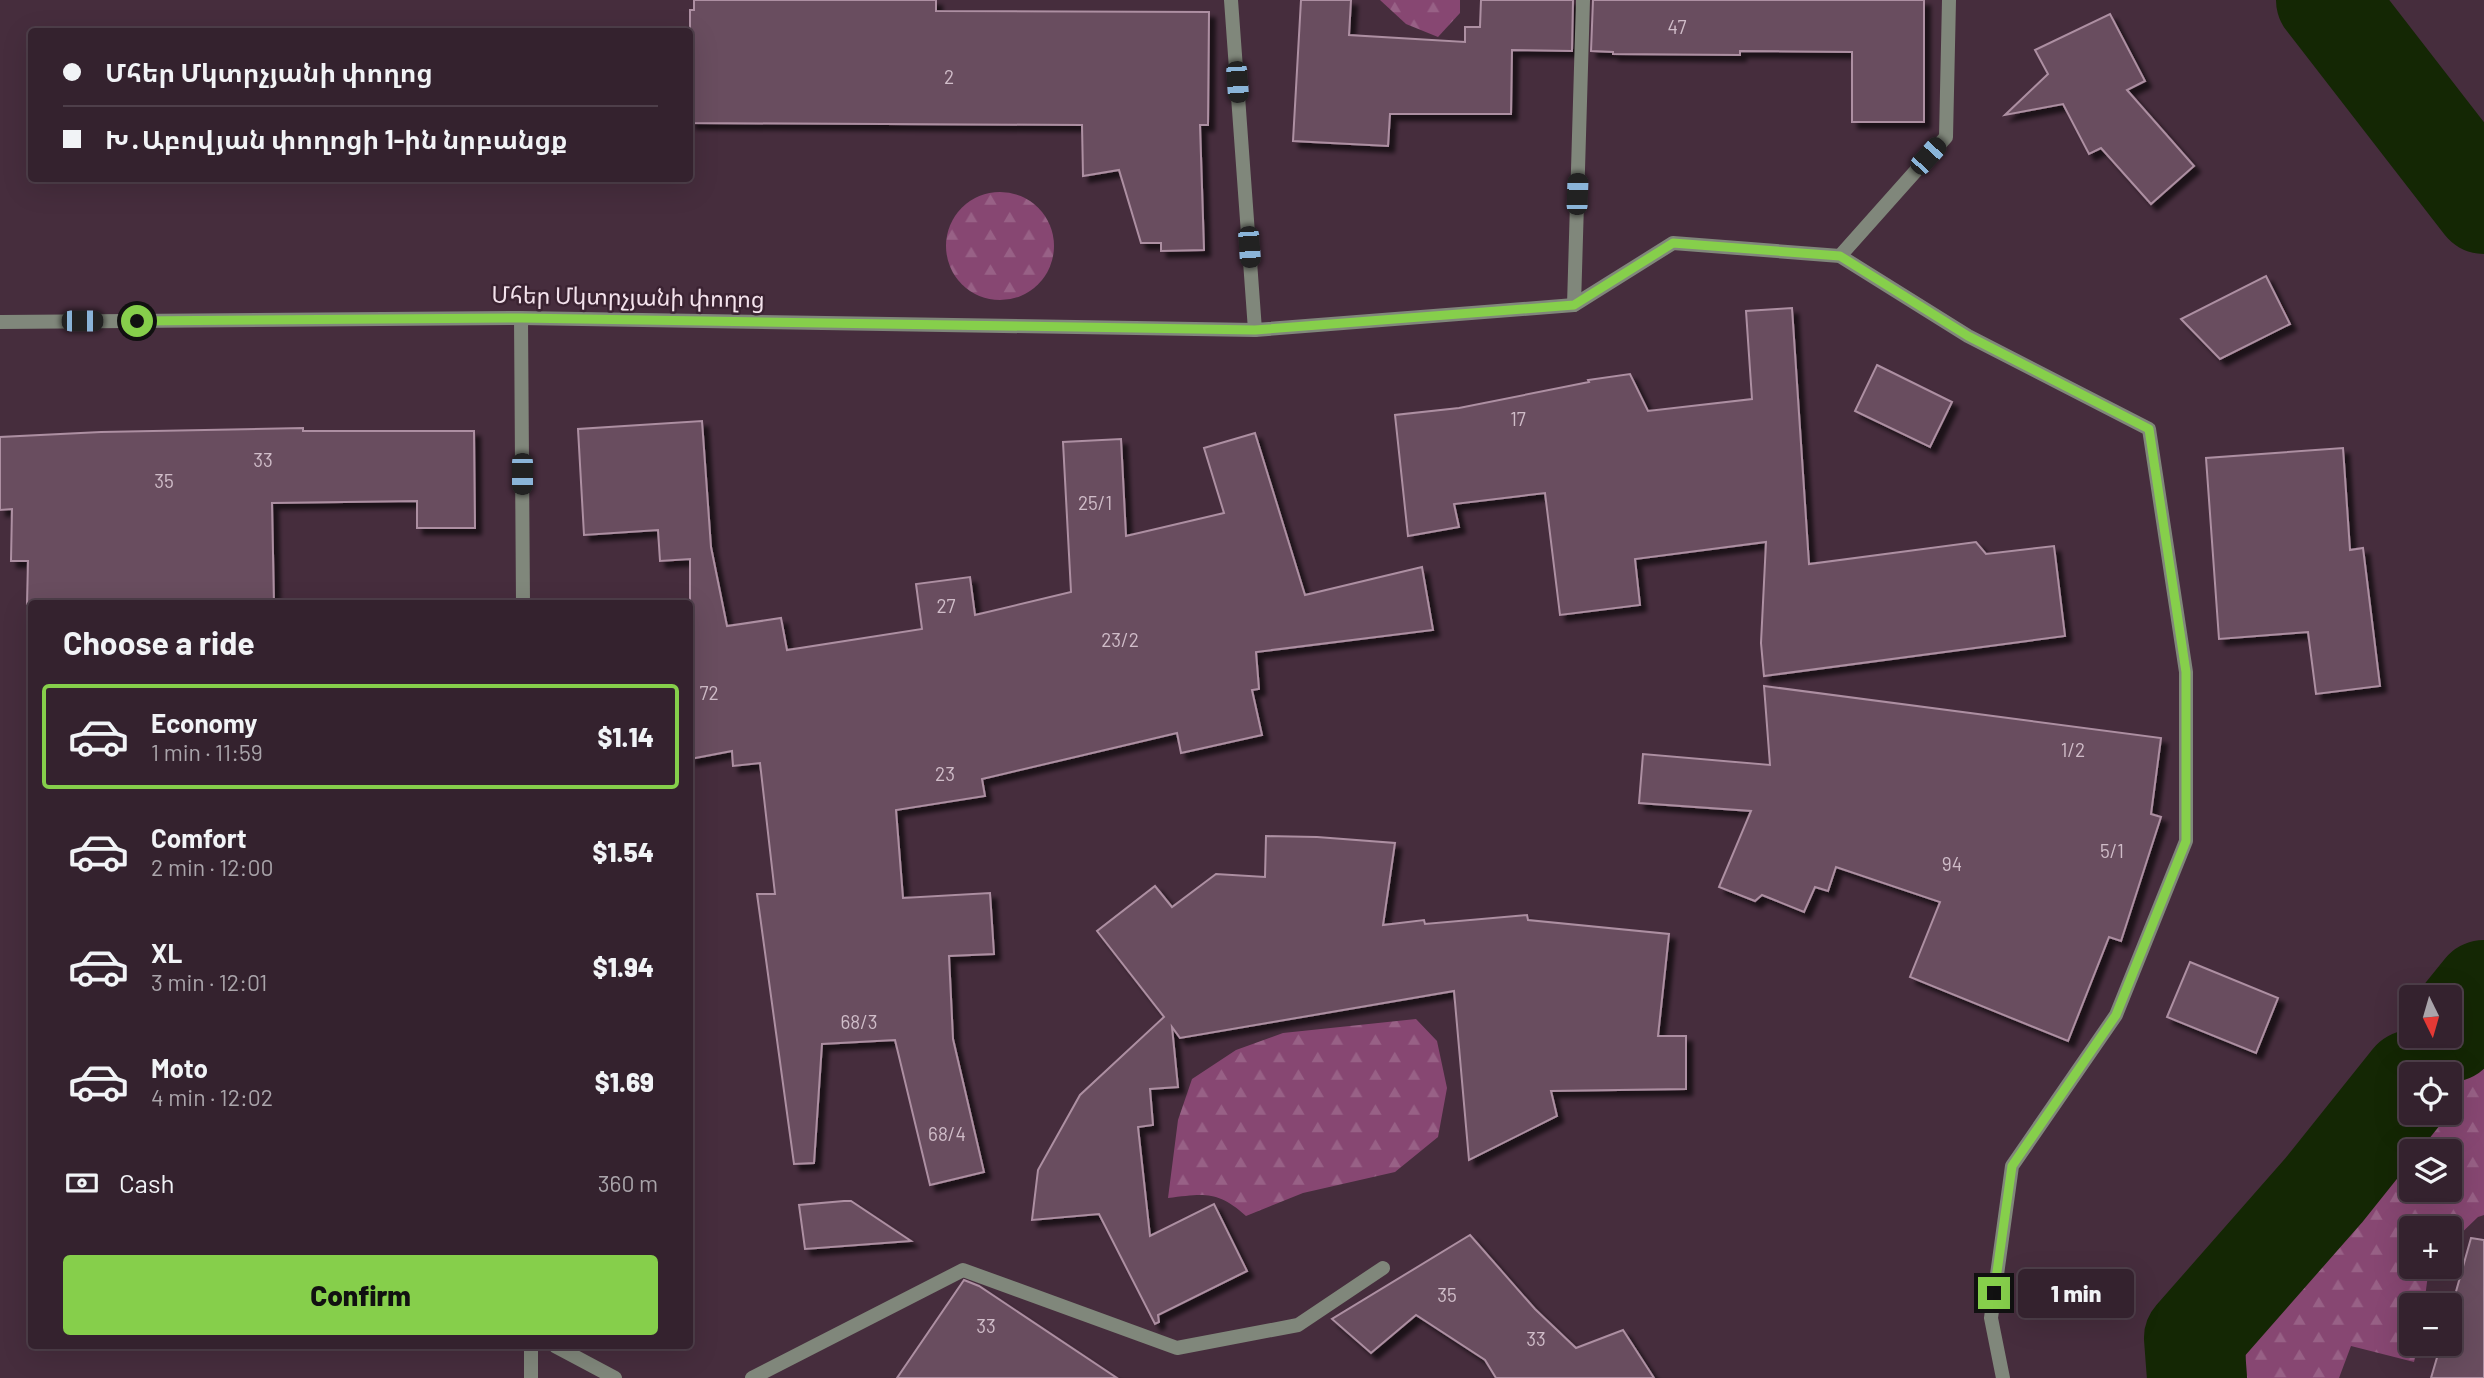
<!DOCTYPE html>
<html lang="en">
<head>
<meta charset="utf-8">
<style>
  :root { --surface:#34222e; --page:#3f2f3a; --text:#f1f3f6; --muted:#a9a4aa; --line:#4e3f4a; --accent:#86cf4b }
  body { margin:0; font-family:Barlow,"Noto Sans Armenian",sans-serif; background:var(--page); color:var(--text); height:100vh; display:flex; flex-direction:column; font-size:26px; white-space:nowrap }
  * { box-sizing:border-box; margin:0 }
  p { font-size:23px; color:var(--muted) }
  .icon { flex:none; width:38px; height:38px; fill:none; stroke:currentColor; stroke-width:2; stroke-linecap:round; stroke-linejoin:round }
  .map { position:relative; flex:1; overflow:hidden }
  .sheet { position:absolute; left:28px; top:600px; width:665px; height:749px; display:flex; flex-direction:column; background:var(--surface); border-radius:7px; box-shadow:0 7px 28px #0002,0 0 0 2px var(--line) }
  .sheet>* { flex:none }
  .top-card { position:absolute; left:28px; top:28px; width:665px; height:154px; border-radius:7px; box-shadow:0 7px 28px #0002,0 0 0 2px var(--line); display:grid; align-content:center; height:154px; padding:0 35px; background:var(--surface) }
  .needle { width:46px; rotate:175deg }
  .tools { position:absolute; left:2399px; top:985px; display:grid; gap:14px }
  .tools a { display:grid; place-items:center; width:63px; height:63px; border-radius:7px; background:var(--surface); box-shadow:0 7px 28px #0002,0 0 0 2px var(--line); font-size:35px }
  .end { position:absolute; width:32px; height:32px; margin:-16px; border:9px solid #86cf4b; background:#111; box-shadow:0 0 0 4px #111 }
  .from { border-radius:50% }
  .bubble { position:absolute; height:49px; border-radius:7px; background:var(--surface); box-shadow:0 7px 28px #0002,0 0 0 2px var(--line); font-size:23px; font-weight:800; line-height:49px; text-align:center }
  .car { position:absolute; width:21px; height:42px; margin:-21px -10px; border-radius:9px; box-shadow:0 0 5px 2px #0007; background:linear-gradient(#222 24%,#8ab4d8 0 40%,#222 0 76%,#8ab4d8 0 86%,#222 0) }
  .top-card b { display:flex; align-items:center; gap:24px; height:66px; font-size:26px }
  .top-card b+b { border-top:2px solid var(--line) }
  .top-card i { width:18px; height:18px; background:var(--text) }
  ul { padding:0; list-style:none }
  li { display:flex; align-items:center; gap:21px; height:105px; margin:0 14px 10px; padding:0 21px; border:4px solid transparent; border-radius:7px }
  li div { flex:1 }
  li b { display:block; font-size:26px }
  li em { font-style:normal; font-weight:800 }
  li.selected { border-color:var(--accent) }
  li>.icon { width:63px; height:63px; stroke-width:1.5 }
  h2 { padding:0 35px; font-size:32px; line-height:84px }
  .pay { display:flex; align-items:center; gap:18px; height:77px; padding:0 35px; font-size:26px }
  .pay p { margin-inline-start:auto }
  .primary-button { display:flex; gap:14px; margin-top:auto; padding:14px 35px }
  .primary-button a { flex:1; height:80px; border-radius:7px; background:var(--accent); color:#111; font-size:28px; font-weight:800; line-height:80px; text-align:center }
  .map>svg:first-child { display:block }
</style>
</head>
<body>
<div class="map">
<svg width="2484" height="1378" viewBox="0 0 2484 1378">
  <defs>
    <pattern id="forest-firs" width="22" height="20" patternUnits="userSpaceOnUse" patternTransform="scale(1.75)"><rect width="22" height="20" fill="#874772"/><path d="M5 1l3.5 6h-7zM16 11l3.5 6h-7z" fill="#986186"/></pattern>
    <filter id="shadow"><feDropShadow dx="6" dy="6" stdDeviation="2" flood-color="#0009"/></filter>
  </defs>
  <rect width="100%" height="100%" fill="#462d3d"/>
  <g fill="url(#forest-firs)" fill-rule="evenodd">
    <path d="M 1380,0 L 1460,0 L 1460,13 L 1438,37 L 1406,24 Z"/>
    <circle cx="1000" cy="246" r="54"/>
    <path d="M 1416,1019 L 1437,1041 L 1447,1088 L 1438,1137 L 1395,1172 L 1303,1193 L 1246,1216 C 1217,1190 1204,1194 1168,1198 L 1178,1120 L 1192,1079 L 1236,1050 L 1283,1033 Z"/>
    <path d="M 2484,1045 L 2484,1215 L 2478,1217 L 2450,1244 L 2450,1228 L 2412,1228 L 2412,1267 L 2429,1267 L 2424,1305 L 2412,1306 L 2412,1344 L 2418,1344 L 2414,1362 L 2351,1346 L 2339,1378 L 2244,1378 L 2248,1328 L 2319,1245 L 2417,1113 L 2450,1113 L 2450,1079 ZM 2412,1152 L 2450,1152 L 2450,1190 L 2412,1190 Z"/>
  </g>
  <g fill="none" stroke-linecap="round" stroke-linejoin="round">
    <g stroke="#142704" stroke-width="100">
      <path d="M 2326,0 L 2484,204"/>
      <path d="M 2450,1032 L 2484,990"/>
      <path d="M 2197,1378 L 2194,1338 L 2324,1190 L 2412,1080"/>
    </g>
  </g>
  <g fill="#694e5f" stroke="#ad8fa2" stroke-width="2" filter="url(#shadow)">
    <path d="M 694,0 L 936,0 L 936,11 L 1209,12 L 1208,125 L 1200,125 L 1204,250 L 1161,251 L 1161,243 L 1141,243 L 1119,170 L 1083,176 L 1082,125 L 690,123 L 690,10 L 694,10 Z"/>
    <path d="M 1301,0 L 1351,0 L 1349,35 L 1465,42 L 1465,27 L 1480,27 L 1481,0 L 1573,0 L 1572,51 L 1512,50 L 1511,114 L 1390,114 L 1388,146 L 1293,141 Z"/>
    <path d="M 1593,0 L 1924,0 L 1924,122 L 1852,122 L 1852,52 L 1740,51 L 1740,55 L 1613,54 L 1613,52 L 1591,51 Z"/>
    <path d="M 2110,14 L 2145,81 L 2127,90 L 2194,166 L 2151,204 L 2101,148 L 2089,154 L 2063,104 L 2005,115 L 2048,74 L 2035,50 Z"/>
    <path d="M 2266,276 L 2290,324 L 2220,359 L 2181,319 Z"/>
    <path d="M 1792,308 L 1809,564 L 1976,542 L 1986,554 L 2054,546 L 2065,636 L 1764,676 L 1761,643 L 1766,542 L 1635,559 L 1640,605 L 1560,615 L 1545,493 L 1454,504 L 1459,527 L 1408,536 L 1395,415 L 1459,408 L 1589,382 L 1588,380 L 1630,374 L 1648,411 L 1752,399 L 1746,311 Z"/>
    <path d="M 1877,365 L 1952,402 L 1930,447 L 1855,411 Z"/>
    <path d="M 702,421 L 711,547 L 727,626 L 781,618 L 787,650 L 922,629 L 916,584 L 970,577 L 975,615 L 1071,592 L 1063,442 L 1121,439 L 1126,536 L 1224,513 L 1204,448 L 1255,433 L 1305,595 L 1422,567 L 1433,630 L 1256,652 L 1259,689 L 1252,690 L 1262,735 L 1181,753 L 1177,733 L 982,779 L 985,796 L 896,810 L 903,898 L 990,893 L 994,954 L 949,956 L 953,1039 L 984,1172 L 930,1185 L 895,1040 L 822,1044 L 814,1163 L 794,1164 L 757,894 L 775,894 L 760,763 L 733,766 L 732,751 L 690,759 L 690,559 L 660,561 L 658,530 L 584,535 L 578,429 Z"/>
    <path d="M 303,428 L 303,431 L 474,431 L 475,528 L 417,528 L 417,501 L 272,503 L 274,604 L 27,604 L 28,561 L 11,561 L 12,509 L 0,510 L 0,437 L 101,432 Z"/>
    <path d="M 2343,448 L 2350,550 L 2363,548 L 2380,686 L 2316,694 L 2308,632 L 2219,639 L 2206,458 Z"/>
    <path d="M 1764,686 L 2161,738 L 2151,814 L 2161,817 L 2121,941 L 2109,937 L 2068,1041 L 1910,977 L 1940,902 L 1836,867 L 1828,891 L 1815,887 L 1804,912 L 1762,895 L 1755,901 L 1719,887 L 1751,811 L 1639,803 L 1643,754 L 1770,765 Z"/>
    <path d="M 1266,836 L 1317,837 L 1395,843 L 1383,925 L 1424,920 L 1425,924 L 1527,915 L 1528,920 L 1669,934 L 1658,1036 L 1686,1036 L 1686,1089 L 1551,1091 L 1557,1116 L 1469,1160 L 1454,991 L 1180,1038 L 1172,1027 L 1178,1087 L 1150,1089 L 1153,1125 L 1138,1127 L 1150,1236 L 1214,1204 L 1247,1271 L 1158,1315 L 1159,1322 L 1155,1324 L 1099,1214 L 1032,1220 L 1038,1170 L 1080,1095 L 1164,1017 L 1097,931 L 1155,886 L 1172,907 L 1216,874 L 1265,877 Z"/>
    <path d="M 2190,962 L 2278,998 L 2256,1053 L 2167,1017 Z"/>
    <path d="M 844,1201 L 851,1201 L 911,1241 L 805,1249 L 799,1205 Z"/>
    <path d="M 1470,1235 L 1535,1309 L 1576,1348 L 1623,1330 L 1654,1378 L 1496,1378 L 1485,1360 L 1416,1315 L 1371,1353 L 1332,1319 Z"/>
    <path d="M 2471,1238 L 2484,1240 L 2484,1378 L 2431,1378 L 2441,1344 L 2450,1344 L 2450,1313 Z"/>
    <path d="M 964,1280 L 979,1286 L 1117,1378 L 897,1378 Z"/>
  </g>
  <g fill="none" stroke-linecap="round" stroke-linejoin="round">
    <g stroke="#80877b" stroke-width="14">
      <path d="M 1231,0 L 1255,330"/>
      <path d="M 1840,256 L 1946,137 L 1949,0"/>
      <path d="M 1574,305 L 1583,0"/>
      <path d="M 521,318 L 523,604"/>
      <path d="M 0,322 L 521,318 L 1255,330 L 1574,305 L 1673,243 L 1840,256 L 1968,336 L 2149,429 L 2186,672 L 2186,841 L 2116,1015 L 2012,1166 L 1991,1318 L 2003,1378"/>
      <path d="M 531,1346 L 531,1378"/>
      <path d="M 555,1346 L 615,1378"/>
      <path d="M 752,1378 L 963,1270 L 1177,1348 L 1298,1325 L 1383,1268"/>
    </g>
  </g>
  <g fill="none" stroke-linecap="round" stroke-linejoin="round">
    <path stroke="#86cf4b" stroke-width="9" d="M 137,321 L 521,318 L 1255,330 L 1574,305 L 1673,243 L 1840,256 L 1968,336 L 2149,429 L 2186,672 L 2186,841 L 2116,1015 L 2012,1166 L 1994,1293"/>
  </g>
  <g text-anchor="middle" stroke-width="5" stroke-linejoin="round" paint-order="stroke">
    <g font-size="19" fill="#d0bdc9">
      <text x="1677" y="34">47</text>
      <text x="949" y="84">2</text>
      <text x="1518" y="426">17</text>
      <text x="263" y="467">33</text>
      <text x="164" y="488">35</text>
      <text x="1095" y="510">25/1</text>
      <text x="946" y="613">27</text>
      <text x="1120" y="647">23/2</text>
      <text x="709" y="700">72</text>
      <text x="2073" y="757">1/2</text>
      <text x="945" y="781">23</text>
      <text x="2112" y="858">5/1</text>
      <text x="1952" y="871">94</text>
      <text x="859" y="1029">68/3</text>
      <text x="947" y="1141">68/4</text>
      <text x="1447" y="1302">35</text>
      <text x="986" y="1333">33</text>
      <text x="1536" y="1346">33</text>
    </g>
    <g font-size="23" fill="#f3e2ec" stroke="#3b2332">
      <text transform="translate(628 297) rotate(1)" y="8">Մհեր Մկտրչյանի փողոց</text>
    </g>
  </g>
</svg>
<div class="tools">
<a><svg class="needle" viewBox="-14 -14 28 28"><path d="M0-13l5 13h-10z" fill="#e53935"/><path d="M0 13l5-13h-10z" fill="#a9a4aa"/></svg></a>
<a><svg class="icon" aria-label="locate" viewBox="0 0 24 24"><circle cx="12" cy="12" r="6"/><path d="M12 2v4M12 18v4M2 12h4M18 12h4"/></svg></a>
<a><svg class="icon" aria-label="layers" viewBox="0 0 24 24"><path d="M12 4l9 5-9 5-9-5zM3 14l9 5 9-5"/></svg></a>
<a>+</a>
<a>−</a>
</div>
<i class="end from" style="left:137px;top:321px"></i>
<i class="end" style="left:1994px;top:1293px"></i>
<div class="bubble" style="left:2018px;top:1269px;width:116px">1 min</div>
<i class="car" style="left:1237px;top:82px;rotate:176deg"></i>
<i class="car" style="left:1928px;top:156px;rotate:42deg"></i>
<i class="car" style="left:1577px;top:194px;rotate:2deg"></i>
<i class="car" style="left:1249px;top:247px;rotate:176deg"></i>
<i class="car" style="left:82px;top:321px;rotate:90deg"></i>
<i class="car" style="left:522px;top:474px;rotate:180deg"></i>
<div class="top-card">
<b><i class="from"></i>Մհեր Մկտրչյանի փողոց</b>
<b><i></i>Խ․Աբովյան փողոցի 1-ին նրբանցք</b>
</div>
<section class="sheet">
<h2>Choose a ride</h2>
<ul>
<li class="selected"><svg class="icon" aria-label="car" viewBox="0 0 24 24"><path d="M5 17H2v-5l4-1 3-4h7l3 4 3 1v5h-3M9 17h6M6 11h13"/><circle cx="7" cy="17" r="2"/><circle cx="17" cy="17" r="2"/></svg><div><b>Economy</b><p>1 min · 11:59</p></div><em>$1.14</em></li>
<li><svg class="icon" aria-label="car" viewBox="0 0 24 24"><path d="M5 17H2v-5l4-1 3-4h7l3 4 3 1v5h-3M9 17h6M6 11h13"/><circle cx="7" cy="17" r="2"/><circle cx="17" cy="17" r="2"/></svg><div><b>Comfort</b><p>2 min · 12:00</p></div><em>$1.54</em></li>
<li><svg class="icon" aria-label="car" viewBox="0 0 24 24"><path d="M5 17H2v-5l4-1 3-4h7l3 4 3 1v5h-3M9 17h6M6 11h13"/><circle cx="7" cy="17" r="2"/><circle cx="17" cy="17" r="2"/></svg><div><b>XL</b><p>3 min · 12:01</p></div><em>$1.94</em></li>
<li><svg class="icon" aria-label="car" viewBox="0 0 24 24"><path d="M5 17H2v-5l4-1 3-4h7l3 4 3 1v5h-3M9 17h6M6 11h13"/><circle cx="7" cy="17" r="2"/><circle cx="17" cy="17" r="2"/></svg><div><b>Moto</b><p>4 min · 12:02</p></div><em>$1.69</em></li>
</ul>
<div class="pay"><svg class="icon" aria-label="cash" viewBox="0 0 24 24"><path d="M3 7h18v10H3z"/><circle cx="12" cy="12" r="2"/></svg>Cash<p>360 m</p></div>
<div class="primary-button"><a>Confirm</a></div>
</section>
</div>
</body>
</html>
